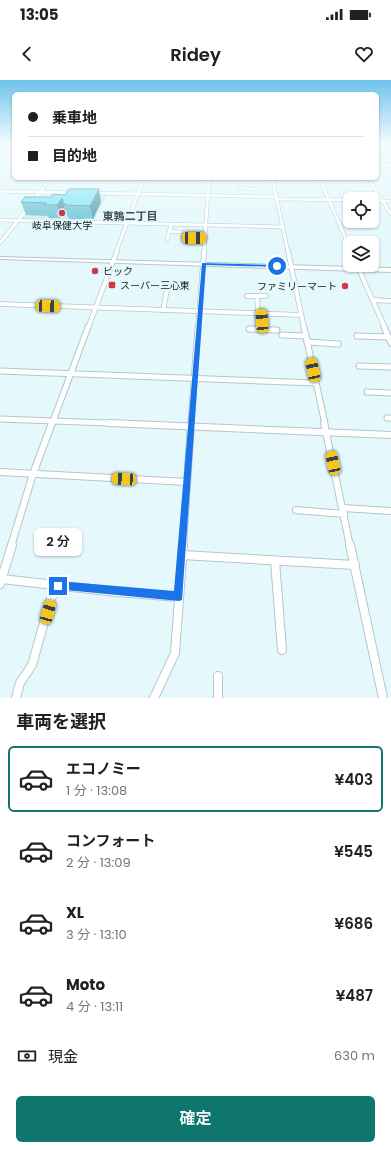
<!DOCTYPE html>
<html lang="ja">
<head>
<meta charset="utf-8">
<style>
  :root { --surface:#fff; --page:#f2f2f2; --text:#202124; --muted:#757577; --line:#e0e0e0; --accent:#0f766e }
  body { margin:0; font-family:Poppins,"Noto Sans JP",sans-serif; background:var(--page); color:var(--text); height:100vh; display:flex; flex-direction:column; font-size:15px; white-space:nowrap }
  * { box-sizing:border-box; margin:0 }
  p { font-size:13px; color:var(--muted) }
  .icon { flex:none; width:22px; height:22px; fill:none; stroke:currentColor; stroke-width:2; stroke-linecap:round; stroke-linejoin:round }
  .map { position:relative; height:618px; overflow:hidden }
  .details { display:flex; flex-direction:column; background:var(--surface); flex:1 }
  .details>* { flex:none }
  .top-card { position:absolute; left:12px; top:12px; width:367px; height:88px; border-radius:6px; box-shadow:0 1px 3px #0004; display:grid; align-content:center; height:88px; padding:0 16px; background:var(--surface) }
  .fabs { position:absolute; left:343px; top:112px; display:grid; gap:8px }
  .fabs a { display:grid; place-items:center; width:36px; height:36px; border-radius:6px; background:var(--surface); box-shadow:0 1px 3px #0004; font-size:20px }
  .end { position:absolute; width:18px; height:18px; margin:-9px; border:5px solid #1a73e8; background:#fff; box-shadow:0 0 0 2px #fff }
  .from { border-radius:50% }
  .bubble { position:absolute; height:28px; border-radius:6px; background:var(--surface); box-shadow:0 1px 3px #0004; font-size:13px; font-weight:600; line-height:28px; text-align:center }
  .car { position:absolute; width:12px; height:24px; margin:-12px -6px; border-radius:5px; box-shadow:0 0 3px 1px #0007; background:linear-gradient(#f5c518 24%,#345 0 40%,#f5c518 0 76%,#345 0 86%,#f5c518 0) }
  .top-card b { display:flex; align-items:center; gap:14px; height:38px; font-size:15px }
  .top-card b+b { border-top:1px solid var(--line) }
  .top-card i { width:10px; height:10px; background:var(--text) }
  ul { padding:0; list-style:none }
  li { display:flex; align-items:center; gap:12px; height:66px; margin:0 8px 6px; padding:0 8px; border:2px solid transparent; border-radius:6px }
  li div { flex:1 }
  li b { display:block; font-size:15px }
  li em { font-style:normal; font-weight:600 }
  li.active { border-color:var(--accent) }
  li>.icon { width:36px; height:36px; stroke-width:1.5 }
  h2 { padding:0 16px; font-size:18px; line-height:48px }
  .pay { display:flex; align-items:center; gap:10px; height:44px; padding:0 16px; font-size:15px }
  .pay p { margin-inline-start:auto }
  .action { display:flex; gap:8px; margin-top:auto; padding:8px 16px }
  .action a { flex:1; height:46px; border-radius:6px; background:var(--accent); color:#fff; font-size:16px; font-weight:600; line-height:46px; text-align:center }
  .status { display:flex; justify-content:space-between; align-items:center; height:28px; padding:0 20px; background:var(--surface); direction:ltr }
  .status svg { height:11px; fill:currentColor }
  header { display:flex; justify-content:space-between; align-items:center; height:52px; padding:0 16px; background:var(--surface); font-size:18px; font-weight:600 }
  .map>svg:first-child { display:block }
</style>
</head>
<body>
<div class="status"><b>13:05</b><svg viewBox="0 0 49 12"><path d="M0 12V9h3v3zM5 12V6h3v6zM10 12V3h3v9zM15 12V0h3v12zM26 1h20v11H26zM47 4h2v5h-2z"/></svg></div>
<header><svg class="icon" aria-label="back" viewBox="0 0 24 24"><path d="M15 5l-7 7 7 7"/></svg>Ridey<svg class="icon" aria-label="heart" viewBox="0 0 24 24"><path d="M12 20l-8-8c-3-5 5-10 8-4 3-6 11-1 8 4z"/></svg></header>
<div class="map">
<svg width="391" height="618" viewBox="0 0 391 618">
  <rect width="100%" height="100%" fill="#e5f8fc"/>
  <path fill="#cfecf2" d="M 70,113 L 107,114 L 93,142 L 21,140 L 31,126 Z"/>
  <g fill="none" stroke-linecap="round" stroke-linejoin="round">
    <defs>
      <g id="street-far5">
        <path d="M 2,70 L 14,70"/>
        <path d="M 0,72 L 11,63"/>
        <path d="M 377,81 L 391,81"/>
        <path d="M 0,88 L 14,89"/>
        <path d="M 272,98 L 275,112"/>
        <path d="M 320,98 L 326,112"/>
        <path d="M 368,98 L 377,112"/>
        <path d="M 240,108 L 257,109"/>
        <path d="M 0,111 L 20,112"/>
        <path d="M 40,112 L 51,98"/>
        <path d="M 139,112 L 144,98"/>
        <path d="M 208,112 L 209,98"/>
      </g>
      <g id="street-far4">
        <path d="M 0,111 L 74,113"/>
        <path d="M 275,111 L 288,172"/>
        <path d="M 325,111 L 350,168"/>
        <path d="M 376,111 L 391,134"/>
        <path d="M 94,113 L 277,117"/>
        <path d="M 277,119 L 350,120"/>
        <path d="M 33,121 L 41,111"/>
        <path d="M 372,121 L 391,121"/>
        <path d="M 0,140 L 283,147"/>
        <path d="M 169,151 L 181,152"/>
        <path d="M 183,157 L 206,158"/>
        <path d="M 167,160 L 171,145"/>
        <path d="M 0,163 L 28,128"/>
        <path d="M 116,172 L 139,111"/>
        <path d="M 204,172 L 208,111"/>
      </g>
      <g id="street-far3">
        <path d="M 288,171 L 304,248"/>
        <path d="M 357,185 L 385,248"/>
        <path d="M 247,216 L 266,216"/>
        <path d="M 257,216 L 258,233"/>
        <path d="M 373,220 L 391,221"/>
        <path d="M 0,224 L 301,235"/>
        <path d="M 163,230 L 168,205"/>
        <path d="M 261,233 L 262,248"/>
        <path d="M 88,248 L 117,171"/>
        <path d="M 198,248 L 204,171"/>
      </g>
      <g id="street-far2">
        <path d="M 262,247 L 262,249"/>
        <path d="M 304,247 L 325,344"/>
        <path d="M 384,247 L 391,263"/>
        <path d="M 249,249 L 277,250"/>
        <path d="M 282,255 L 306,256"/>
        <path d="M 357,256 L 388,257"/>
        <path d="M 307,262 L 338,264"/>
        <path d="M 359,286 L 391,287"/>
        <path d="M 0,291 L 316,303"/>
        <path d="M 367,312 L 391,313"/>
        <path d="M 387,338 L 391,338"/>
        <path d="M 0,339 L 134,344"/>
        <path d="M 52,344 L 88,247"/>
        <path d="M 191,344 L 198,247"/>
      </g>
      <g id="street-far1">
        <path d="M 109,343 L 391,355"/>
        <path d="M 324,343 L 350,466"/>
        <path d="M 0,392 L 187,402"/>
        <path d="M 343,428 L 391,431"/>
        <path d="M 296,430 L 344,434"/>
        <path d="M 11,466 L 33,394 L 52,343"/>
        <path d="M 183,466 L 191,343"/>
      </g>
      <g id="street">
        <path d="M 350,465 L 383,618"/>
        <path d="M 182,475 L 355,485"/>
        <path d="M 275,481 L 282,570"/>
        <path d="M 2,499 L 116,512 L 179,517"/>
        <path d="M 0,504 L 12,465"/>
        <path d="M 218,596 L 218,618"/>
        <path d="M 16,618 L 20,603 L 32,585 L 51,518 L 58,506"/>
        <path d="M 154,618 L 175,573 L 183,465"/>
      </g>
      <g id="secondary">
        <path d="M 385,63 L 388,63 L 391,66 L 391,69 Z"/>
        <path d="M 0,177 L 391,188 L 391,192 L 0,179 Z"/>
      </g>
    </defs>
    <use href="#street-far5" stroke="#b4c7cb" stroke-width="3.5"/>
    <use href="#street-far4" stroke="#b4c7cb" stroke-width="4"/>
    <use href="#street-far3" stroke="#b4c7cb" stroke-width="5.5"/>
    <use href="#street-far2" stroke="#b4c7cb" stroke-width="7"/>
    <use href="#street-far1" stroke="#b4c7cb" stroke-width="8"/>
    <use href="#street" stroke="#b4c7cb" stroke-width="10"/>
    <use href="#secondary" stroke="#b4c7cb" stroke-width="2"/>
    <use href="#street-far5" stroke="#fff" stroke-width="2.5"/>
    <use href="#street-far4" stroke="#fff" stroke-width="3"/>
    <use href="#street-far3" stroke="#fff" stroke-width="4"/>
    <use href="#street-far2" stroke="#fff" stroke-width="5"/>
    <use href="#street-far1" stroke="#fff" stroke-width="6"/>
    <use href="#street" stroke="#fff" stroke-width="8"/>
    <use href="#secondary" fill="#fff" fill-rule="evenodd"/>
  </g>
  <path fill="#74c7d6" d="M 51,117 L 101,122 L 93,139 L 69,139 L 65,131 L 61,138 L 49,138 L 48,136 L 26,135 L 21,122 Z"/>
  <g fill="#5ea2ae">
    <path d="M 0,63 L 5,63 L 0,69 Z"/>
    <path d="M 99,109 L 101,122 L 93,139 L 90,126 Z"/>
    <path d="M 62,118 L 65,131 L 61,138 L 57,125 Z"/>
  </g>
  <path fill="#87e7f9" stroke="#5ea2ae" d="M 69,109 L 99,109 L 90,126 L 65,125 L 62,118 L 57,125 L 45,125 L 46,123 L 21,122 L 25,117 L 51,117 L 53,114 L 65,115 Z"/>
  <linearGradient id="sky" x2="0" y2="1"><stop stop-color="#6dc2eb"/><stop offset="0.42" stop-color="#f3fcfe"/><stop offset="1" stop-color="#f3fcfe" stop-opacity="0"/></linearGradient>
  <rect width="391" height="150" fill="url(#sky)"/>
  <path fill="#1a73e8" d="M 202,183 L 277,185 L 279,186 L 277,187 L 206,185 L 182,520 L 179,521 L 55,509 L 53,506 L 55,503 L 58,501 L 174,511 Z"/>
  <g fill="#cb3b47" stroke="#e5f8fc" stroke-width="1.5">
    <circle cx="62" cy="133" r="4"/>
    <circle cx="95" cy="191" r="4"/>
    <rect x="108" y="201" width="8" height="8" rx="2"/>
    <circle cx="345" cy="206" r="4"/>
  </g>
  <g text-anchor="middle" stroke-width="4" stroke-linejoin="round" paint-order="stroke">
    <g font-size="10" fill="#131a1b" stroke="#e5f8fc" text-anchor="start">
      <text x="62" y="149" text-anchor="middle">岐阜保健大学</text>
      <text x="103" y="195">ビック</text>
      <text x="120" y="209">スーパー三心東</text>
      <text x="337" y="210" text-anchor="end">ファミリーマート</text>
    </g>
    <g font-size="11" font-weight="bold" fill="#3f4f53" stroke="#e5f8fc">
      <text x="130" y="140">東鶉二丁目</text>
    </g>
  </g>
</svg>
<div class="fabs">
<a><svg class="icon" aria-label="locate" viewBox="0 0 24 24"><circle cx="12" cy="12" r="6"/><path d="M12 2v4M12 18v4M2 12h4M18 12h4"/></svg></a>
<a><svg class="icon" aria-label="layers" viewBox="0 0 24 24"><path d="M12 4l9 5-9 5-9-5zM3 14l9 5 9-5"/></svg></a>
</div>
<i class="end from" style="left:277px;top:186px"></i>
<i class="end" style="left:58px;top:506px"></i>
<div class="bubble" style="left:34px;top:448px;width:48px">2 分</div>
<i class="car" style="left:194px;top:158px;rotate:91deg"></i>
<i class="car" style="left:48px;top:226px;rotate:92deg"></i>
<i class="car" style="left:262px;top:241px;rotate:356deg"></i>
<i class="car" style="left:313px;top:290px;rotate:348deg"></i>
<i class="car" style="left:333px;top:383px;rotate:348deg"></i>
<i class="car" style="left:124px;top:399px;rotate:273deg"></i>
<i class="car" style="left:48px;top:532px;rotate:16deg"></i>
<div class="top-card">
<b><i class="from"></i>乗車地</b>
<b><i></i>目的地</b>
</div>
</div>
<section class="details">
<h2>車両を選択</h2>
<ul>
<li class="active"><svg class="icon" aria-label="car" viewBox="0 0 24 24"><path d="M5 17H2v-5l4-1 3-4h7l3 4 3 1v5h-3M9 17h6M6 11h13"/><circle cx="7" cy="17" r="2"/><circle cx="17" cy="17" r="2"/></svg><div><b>エコノミー</b><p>1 分 · 13:08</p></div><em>¥403</em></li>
<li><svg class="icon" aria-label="car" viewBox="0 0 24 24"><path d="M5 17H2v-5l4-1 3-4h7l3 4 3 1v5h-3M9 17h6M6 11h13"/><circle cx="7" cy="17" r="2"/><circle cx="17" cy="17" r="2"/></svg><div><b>コンフォート</b><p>2 分 · 13:09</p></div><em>¥545</em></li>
<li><svg class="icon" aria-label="car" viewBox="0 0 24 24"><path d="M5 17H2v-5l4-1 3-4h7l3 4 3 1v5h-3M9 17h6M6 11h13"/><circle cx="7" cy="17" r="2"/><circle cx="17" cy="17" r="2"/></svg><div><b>XL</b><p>3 分 · 13:10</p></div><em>¥686</em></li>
<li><svg class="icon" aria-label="car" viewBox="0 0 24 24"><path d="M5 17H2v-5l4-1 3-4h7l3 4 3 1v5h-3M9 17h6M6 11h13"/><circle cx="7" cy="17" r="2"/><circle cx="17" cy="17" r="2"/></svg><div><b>Moto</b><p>4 分 · 13:11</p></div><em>¥487</em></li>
</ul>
<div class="pay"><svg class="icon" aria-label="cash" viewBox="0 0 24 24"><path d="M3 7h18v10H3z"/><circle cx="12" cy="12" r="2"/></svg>現金<p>630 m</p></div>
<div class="action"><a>確定</a></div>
</section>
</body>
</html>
